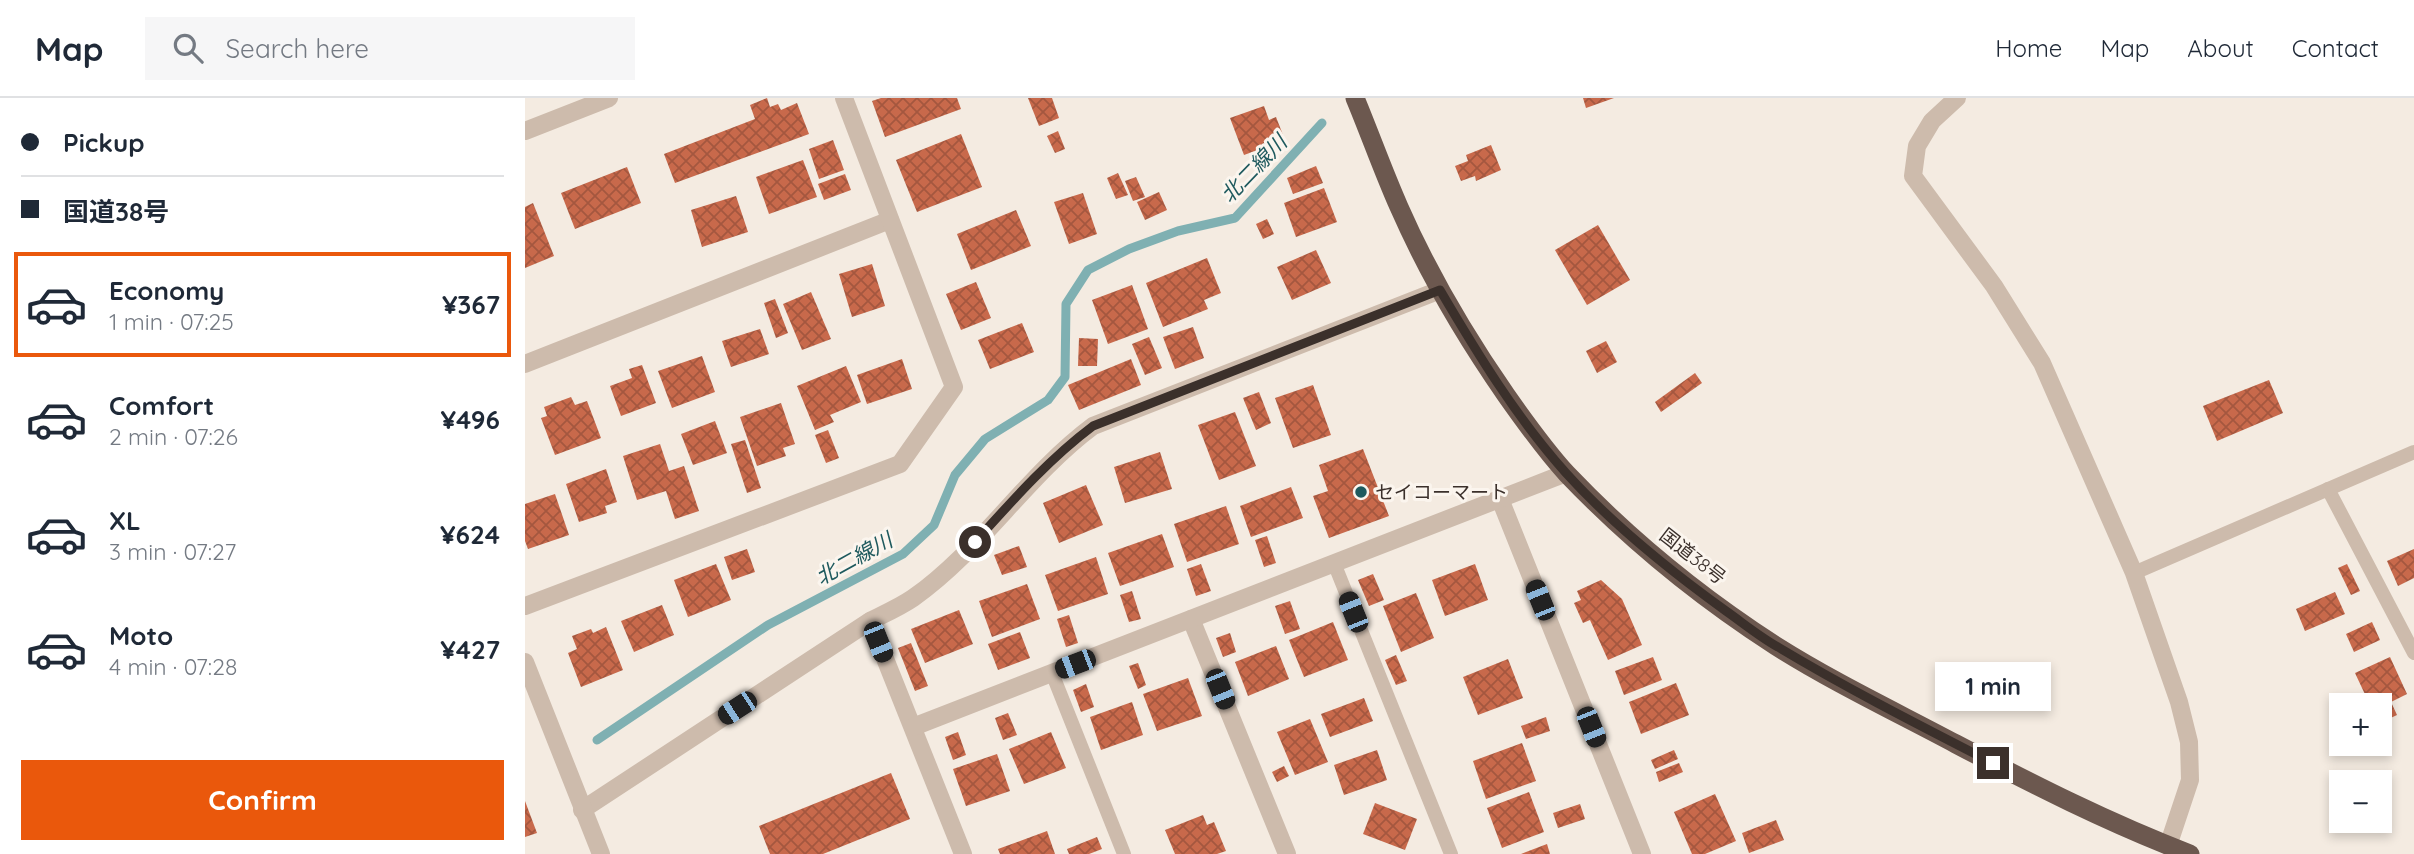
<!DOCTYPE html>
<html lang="en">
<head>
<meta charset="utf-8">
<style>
  :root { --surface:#fff; --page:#f6f6f7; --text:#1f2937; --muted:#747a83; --line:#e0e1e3; --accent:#ea580c }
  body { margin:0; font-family:Quicksand,"Noto Sans JP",sans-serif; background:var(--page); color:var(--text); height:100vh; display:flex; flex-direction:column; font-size:26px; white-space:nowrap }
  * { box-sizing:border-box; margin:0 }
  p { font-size:23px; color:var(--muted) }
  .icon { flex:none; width:38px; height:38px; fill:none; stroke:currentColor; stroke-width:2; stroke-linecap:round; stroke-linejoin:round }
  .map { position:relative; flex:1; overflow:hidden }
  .panel { display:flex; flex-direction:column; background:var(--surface); width:525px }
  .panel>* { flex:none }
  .hud { display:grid; align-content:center; height:154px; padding:0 21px; background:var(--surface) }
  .fabs { position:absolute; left:1804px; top:595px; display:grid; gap:14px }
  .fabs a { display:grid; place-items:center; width:63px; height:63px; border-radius:0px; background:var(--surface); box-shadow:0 4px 10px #0003; font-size:35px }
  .end { position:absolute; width:32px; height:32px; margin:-16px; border:9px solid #3b302b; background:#fff; box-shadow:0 0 0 4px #fff }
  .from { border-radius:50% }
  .bubble { position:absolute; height:49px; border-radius:0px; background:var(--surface); box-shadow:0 4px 10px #0003; font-size:23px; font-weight:700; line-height:49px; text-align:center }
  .car { position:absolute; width:21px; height:42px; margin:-21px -10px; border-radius:9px; box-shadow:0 0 5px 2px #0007; background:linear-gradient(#222 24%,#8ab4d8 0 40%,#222 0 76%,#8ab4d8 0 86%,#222 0) }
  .hud b { display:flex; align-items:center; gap:24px; height:66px; font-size:26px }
  .hud b+b { border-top:2px solid var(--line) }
  .hud i { width:18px; height:18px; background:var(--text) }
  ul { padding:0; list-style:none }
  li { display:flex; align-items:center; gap:21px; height:105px; margin:0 14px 10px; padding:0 7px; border:4px solid transparent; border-radius:0px }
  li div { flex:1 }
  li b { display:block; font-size:26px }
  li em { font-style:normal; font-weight:700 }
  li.selected { border-color:var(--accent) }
  li>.icon { width:63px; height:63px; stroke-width:1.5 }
  .action { display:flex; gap:14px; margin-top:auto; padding:14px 21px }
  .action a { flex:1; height:80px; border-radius:0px; background:var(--accent); color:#fff; font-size:28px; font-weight:700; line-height:80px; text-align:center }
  header { display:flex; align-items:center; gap:42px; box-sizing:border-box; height:98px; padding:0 35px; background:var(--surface); border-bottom:2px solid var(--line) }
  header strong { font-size:33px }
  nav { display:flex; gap:38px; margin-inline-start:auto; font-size:24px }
  .search { width:490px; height:63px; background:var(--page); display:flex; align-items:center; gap:18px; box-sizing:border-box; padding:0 24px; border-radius:0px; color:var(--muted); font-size:26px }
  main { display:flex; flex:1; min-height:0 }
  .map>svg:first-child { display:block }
</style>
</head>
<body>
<header>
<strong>Map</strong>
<div class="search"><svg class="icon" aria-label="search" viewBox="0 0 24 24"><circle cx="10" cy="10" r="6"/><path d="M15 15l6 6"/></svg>Search here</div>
<nav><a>Home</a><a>Map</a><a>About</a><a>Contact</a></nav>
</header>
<main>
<section class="panel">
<div class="hud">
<b><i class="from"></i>Pickup</b>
<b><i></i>国道38号</b>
</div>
<ul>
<li class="selected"><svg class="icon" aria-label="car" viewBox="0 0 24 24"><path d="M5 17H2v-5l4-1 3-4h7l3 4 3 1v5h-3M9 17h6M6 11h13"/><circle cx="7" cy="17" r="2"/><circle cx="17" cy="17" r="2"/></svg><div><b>Economy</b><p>1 min · 07:25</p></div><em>¥367</em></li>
<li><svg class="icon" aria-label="car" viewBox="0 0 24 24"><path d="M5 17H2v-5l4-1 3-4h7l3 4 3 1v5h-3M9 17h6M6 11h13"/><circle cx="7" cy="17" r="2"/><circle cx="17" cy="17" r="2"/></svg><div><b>Comfort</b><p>2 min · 07:26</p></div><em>¥496</em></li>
<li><svg class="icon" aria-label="car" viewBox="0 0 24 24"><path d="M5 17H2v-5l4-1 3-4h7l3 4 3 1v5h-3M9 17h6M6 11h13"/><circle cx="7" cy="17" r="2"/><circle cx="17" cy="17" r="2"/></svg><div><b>XL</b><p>3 min · 07:27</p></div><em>¥624</em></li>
<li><svg class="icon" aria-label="car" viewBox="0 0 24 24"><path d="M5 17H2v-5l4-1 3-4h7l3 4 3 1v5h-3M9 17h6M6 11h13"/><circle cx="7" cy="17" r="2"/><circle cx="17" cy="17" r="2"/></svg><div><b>Moto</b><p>4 min · 07:28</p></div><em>¥427</em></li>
</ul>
<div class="action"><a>Confirm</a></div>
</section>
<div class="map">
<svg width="1889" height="756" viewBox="0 0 1889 756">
  <defs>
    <pattern id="building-cross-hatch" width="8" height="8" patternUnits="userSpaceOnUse" patternTransform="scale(1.75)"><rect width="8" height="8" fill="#c8694b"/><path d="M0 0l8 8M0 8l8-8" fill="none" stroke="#a4573f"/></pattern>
  </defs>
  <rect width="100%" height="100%" fill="#f4ebe1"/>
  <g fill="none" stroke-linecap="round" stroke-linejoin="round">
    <path stroke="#7fb0b2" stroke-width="9" d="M 72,642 L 243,527 L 378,456 L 409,427 L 430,377 L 460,341 L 523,302 L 540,279 L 541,206 L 563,172 L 604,151 L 653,133 L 710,120 L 797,25"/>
  </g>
  <g fill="url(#building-cross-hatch)">
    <path d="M 242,0 L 245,9 L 253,6 L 256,12 L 272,5 L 284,36 L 150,85 L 139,56 L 230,21 L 225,7 Z"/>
    <path d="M 356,0 L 432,0 L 436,11 L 360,39 L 347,3 Z"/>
    <path d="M 503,0 L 527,0 L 534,20 L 514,28 Z"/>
    <path d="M 1058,0 L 1089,0 L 1061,10 Z"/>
    <path d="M 739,8 L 744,22 L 751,19 L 760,42 L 719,57 L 705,20 Z"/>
    <path d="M 533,33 L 540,51 L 530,55 L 522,38 Z"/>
    <path d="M 436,36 L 457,89 L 392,114 L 371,62 Z"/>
    <path d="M 308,42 L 319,72 L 294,81 L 284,51 Z"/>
    <path d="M 966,47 L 976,72 L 951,83 L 950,78 L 936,83 L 930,68 L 943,63 L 941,57 Z"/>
    <path d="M 278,62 L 292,99 L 244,116 L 231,79 Z"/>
    <path d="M 791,68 L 798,85 L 768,96 L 762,80 Z"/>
    <path d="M 102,69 L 116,105 L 50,131 L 36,95 Z"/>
    <path d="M 593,75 L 603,97 L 591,101 L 582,80 Z"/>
    <path d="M 320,76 L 326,92 L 299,102 L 293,86 Z"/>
    <path d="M 611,79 L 620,99 L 608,103 L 600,83 Z"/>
    <path d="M 799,90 L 812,124 L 771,139 L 759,105 Z"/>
    <path d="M 634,94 L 642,112 L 620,122 L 612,104 Z"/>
    <path d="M 558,95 L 572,136 L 544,146 L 529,104 Z"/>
    <path d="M 211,98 L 223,134 L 177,149 L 166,112 Z"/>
    <path d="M 8,105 L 29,158 L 0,170 L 0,109 Z"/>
    <path d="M 491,112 L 506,148 L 446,172 L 432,136 Z"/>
    <path d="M 742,121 L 749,136 L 738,141 L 731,126 Z"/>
    <path d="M 1073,127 L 1105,182 L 1062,207 L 1030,152 Z"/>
    <path d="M 791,152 L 806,185 L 767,202 L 752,169 Z"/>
    <path d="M 682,160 L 696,195 L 679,202 L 683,211 L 638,229 L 621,185 Z"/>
    <path d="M 347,166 L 360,208 L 327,219 L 314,176 Z"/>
    <path d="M 451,184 L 466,220 L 436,232 L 421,196 Z"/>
    <path d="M 607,187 L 623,231 L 583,246 L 567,202 Z"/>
    <path d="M 286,194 L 306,241 L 277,252 L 258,206 Z"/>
    <path d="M 250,201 L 263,235 L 251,240 L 239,205 Z"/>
    <path d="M 497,225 L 509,254 L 465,271 L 453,242 Z"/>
    <path d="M 668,229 L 679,260 L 650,271 L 638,239 Z"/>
    <path d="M 235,231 L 244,256 L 206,269 L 197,243 Z"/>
    <path d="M 624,239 L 637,270 L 620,277 L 607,246 Z"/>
    <path d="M 554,240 L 573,241 L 572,268 L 553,268 Z"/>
    <path d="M 1081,243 L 1092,264 L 1072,275 L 1061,253 Z"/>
    <path d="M 177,258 L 190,294 L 147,310 L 133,273 Z"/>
    <path d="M 377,261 L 387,291 L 342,306 L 332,277 Z"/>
    <path d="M 606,261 L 616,287 L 554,312 L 543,287 Z"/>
    <path d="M 117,267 L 131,305 L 96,318 L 85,288 L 107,280 L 104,271 Z"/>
    <path d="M 321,268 L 336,304 L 305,317 L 309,324 L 290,332 L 272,288 Z"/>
    <path d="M 1170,275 L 1177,285 L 1136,314 L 1130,304 Z"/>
    <path d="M 1744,282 L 1758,315 L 1692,343 L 1678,308 Z"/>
    <path d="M 788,287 L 806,337 L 768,350 L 750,300 Z"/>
    <path d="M 734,294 L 746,325 L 731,332 L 718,300 Z"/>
    <path d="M 46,299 L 50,307 L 62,303 L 76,340 L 30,357 L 16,320 L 22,318 L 19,309 Z"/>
    <path d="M 256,305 L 270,346 L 258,350 L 261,358 L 232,368 L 215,319 Z"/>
    <path d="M 710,314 L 731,368 L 694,382 L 673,327 Z"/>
    <path d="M 190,323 L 202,355 L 168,367 L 156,336 Z"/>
    <path d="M 303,332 L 314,360 L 301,365 L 290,337 Z"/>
    <path d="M 220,342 L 236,390 L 222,395 L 206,346 Z"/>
    <path d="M 135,346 L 144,373 L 159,368 L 174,413 L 150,421 L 141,393 L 112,402 L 98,358 Z"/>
    <path d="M 838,351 L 864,418 L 804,440 L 788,398 L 803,393 L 794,367 Z"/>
    <path d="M 635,354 L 647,391 L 600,405 L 589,369 Z"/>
    <path d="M 81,371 L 92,404 L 80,408 L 82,415 L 54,424 L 41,386 Z"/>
    <path d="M 561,387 L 578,427 L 534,445 L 518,405 Z"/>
    <path d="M 766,389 L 778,420 L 726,439 L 715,408 Z"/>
    <path d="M 30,396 L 44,437 L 3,451 L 0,443 L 0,406 Z"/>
    <path d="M 701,408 L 714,446 L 662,464 L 649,426 Z"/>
    <path d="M 637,436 L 649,469 L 595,488 L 583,455 Z"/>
    <path d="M 742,438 L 751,465 L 739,469 L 730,442 Z"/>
    <path d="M 494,448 L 502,469 L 477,477 L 469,457 Z"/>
    <path d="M 222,451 L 230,474 L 207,482 L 199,459 Z"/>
    <path d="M 1889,451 L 1889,480 L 1873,488 L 1862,463 Z"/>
    <path d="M 571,459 L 583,496 L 533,513 L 520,477 Z"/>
    <path d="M 191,466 L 206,502 L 163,519 L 149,482 Z"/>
    <path d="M 676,466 L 686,493 L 671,498 L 662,471 Z"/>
    <path d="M 950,466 L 963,502 L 920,518 L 907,482 Z"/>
    <path d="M 1822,466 L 1835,493 L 1826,497 L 1813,470 Z"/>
    <path d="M 848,476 L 859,502 L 844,508 L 833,482 Z"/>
    <path d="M 1076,482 L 1097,501 L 1117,547 L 1083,562 L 1065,522 L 1058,525 L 1049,505 L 1056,502 L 1052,493 Z"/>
    <path d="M 502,486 L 515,521 L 467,539 L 454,503 Z"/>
    <path d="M 607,493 L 616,521 L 604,524 L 595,497 Z"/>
    <path d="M 1810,494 L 1820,516 L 1780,533 L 1771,511 Z"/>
    <path d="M 891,495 L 909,540 L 876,554 L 858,508 Z"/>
    <path d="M 765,503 L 775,531 L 760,536 L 750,508 Z"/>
    <path d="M 137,507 L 149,537 L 109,554 L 96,523 Z"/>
    <path d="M 434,512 L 448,546 L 400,565 L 386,531 Z"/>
    <path d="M 544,517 L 553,545 L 541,549 L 532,521 Z"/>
    <path d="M 808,524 L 823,562 L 779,579 L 764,542 Z"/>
    <path d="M 1847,524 L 1855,542 L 1829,554 L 1821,536 Z"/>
    <path d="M 81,529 L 98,572 L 56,589 L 43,555 L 52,551 L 47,538 L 66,531 L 68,535 Z"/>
    <path d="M 495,534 L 505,560 L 473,572 L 463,546 Z"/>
    <path d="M 705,535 L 711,554 L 698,559 L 691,540 Z"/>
    <path d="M 386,545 L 403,588 L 390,593 L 373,550 Z"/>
    <path d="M 751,548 L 764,581 L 723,598 L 710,564 Z"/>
    <path d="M 871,557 L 882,583 L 871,587 L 860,562 Z"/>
    <path d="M 1128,559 L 1137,582 L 1099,597 L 1090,573 Z"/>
    <path d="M 1865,559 L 1882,596 L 1866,604 L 1872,617 L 1855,625 L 1855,607 L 1845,607 L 1830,575 Z"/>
    <path d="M 983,561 L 998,600 L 953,617 L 938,579 Z"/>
    <path d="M 613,565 L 621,587 L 613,591 L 604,568 Z"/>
    <path d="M 663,580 L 677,618 L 632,633 L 618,596 Z"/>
    <path d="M 1151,585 L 1164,617 L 1116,636 L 1104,604 Z"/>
    <path d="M 561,586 L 569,609 L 556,614 L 548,592 Z"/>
    <path d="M 839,600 L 848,623 L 805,639 L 796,616 Z"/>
    <path d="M 607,604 L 618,637 L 576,652 L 565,619 Z"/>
    <path d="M 483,615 L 492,637 L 478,642 L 470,620 Z"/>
    <path d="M 1021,619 L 1025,633 L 1001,641 L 996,628 Z"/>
    <path d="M 785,621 L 803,664 L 770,677 L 752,634 Z"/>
    <path d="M 433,634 L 441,657 L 428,662 L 420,639 Z"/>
    <path d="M 526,634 L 541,670 L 499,686 L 484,651 Z"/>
    <path d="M 997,645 L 1011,683 L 961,701 L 948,663 Z"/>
    <path d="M 852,652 L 862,682 L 819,697 L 809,667 Z"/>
    <path d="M 1149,652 L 1153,661 L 1130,671 L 1126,662 Z"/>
    <path d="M 472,656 L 485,693 L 441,708 L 428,671 Z"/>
    <path d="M 1154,665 L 1158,674 L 1134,684 L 1131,674 Z"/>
    <path d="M 759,668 L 764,678 L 752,684 L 747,674 Z"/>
    <path d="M 366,675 L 385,721 L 298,756 L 245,756 L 234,728 Z"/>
    <path d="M 1004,694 L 1019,734 L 977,750 L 962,710 Z"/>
    <path d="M 1190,696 L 1211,743 L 1180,756 L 1167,756 L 1149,714 Z"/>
    <path d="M 0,703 L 12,735 L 0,739 Z"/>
    <path d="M 850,705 L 892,721 L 880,752 L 838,736 Z"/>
    <path d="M 1055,706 L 1060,721 L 1033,730 L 1028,715 Z"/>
    <path d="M 678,717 L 682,727 L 689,724 L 701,753 L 692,756 L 650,756 L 640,732 Z"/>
    <path d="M 1251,722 L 1259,742 L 1224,755 L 1217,735 Z"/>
    <path d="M 522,733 L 530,756 L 475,756 L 473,751 Z"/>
    <path d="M 572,739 L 577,751 L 564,756 L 544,756 L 542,751 Z"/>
    <path d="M 1022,746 L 1025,756 L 996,756 Z"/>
  </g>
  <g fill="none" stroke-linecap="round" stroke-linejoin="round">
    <g stroke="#cdbbac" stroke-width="14">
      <path d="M 1803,391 L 1889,555"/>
      <path d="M 809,465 L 926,756"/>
      <path d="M 1609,475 L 1889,354"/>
      <path d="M 527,575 L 599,756"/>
    </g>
    <g stroke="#cdbbac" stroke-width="18">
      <path d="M 1432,0 L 1407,23 L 1392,48 L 1388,78 L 1469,188 L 1517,265 L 1609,475 L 1654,604 L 1664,644 L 1665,682 L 1643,748"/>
      <path d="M 0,266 L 365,122"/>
      <path d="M 975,401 L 1117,756"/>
      <path d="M 0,508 L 375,366 L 429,289 L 319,0"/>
      <path d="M 666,521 L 762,756"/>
      <path d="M 345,523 L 438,756"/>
      <path d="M 388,629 L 1041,375"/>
      <path d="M 57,712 L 345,523 C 359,516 375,509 388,500 C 456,452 501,378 568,328 L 915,192"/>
    </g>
    <g stroke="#cdbbac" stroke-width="18">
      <path d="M 0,33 L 84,0"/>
      <path d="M 0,564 L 76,756"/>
    </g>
    <path stroke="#6c584f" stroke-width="19" d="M 830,0 C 845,36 858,73 874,109 C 903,175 940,238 981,297 C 1000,324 1020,352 1042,376 C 1104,441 1175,499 1251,548 C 1308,584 1371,614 1431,646 C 1507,686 1584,725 1665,756"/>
  </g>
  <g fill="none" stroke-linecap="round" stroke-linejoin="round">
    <path stroke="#3b302b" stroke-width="9" d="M 450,444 C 487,403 524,361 568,328 L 915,192 C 952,255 991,319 1041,375 C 1088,427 1144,472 1201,513 C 1218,525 1235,539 1253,549 C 1323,591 1396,628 1468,665"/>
  </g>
  <circle fill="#1f5a5e" stroke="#fbf5ee" stroke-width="2.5" cx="836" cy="394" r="7"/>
  <g text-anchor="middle" stroke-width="6" stroke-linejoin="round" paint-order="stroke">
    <g font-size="19" fill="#3b302b" stroke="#fbf5ee" text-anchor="start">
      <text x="850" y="401">セイコーマート</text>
    </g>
    <g font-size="19" fill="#3b302b" stroke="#fbf5ee">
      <text transform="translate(1168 458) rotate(38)" y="7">国道38号</text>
    </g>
    <g font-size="21" font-style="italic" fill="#1f5a5e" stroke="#fbf5ee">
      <text transform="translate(729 71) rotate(-46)" y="7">北二線川</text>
      <text transform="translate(329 461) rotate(-29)" y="7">北二線川</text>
    </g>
  </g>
</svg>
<div class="fabs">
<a>+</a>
<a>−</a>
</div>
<i class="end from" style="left:450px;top:444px"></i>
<i class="end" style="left:1468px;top:665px"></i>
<div class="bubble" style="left:1410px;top:564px;width:116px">1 min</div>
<i class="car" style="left:1015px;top:502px;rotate:338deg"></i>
<i class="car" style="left:828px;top:514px;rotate:338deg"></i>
<i class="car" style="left:353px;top:544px;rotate:158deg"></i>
<i class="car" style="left:550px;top:566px;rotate:249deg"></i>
<i class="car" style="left:695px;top:591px;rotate:158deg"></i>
<i class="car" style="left:212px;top:610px;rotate:237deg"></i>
<i class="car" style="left:1066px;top:629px;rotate:158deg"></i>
</div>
</main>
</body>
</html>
